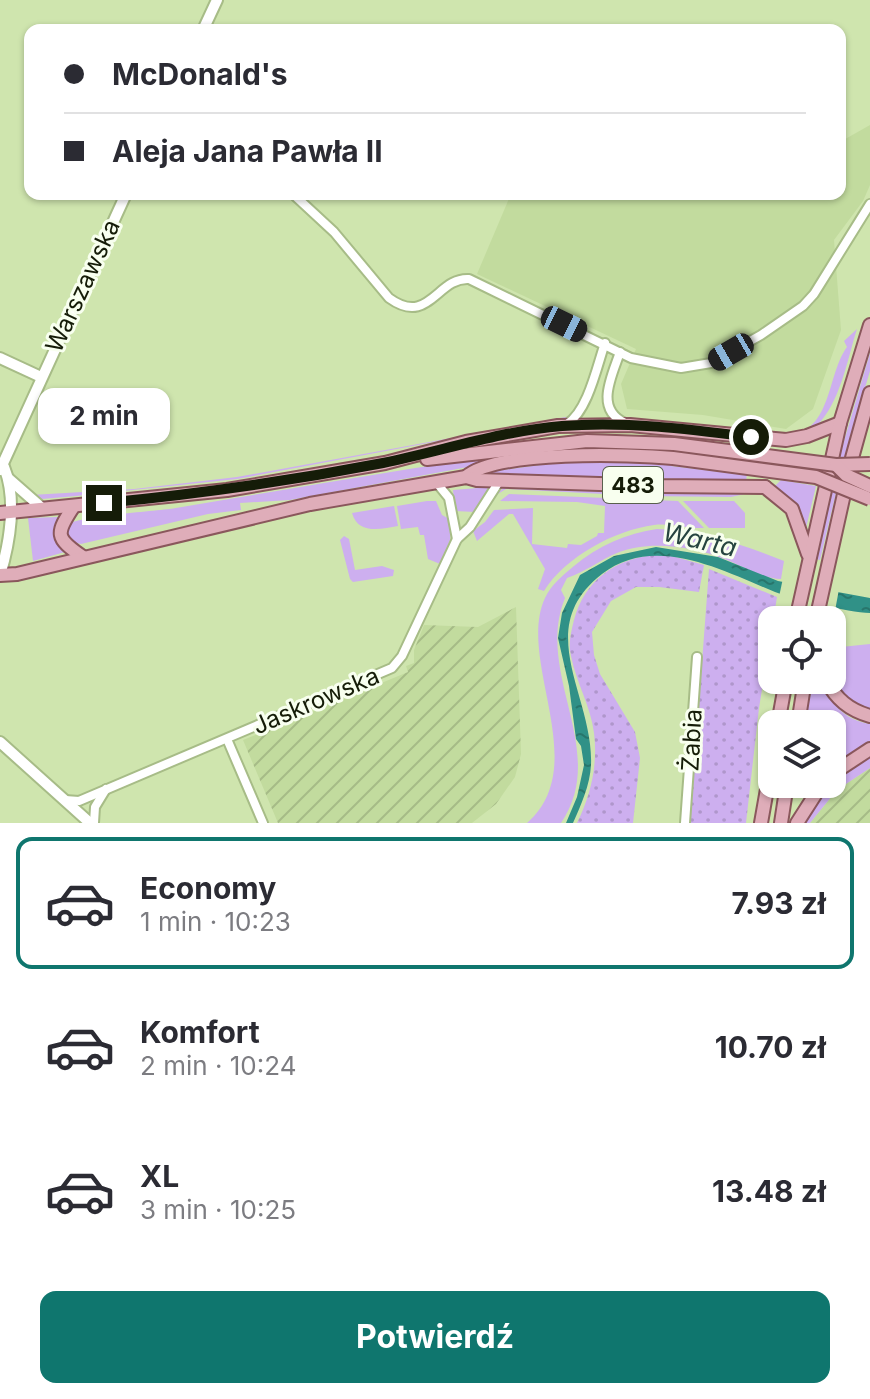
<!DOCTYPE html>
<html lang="pl">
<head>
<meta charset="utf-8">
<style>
  :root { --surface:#fff; --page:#f7f7f7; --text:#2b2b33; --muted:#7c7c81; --line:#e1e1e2; --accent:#0f766e }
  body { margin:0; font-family:Inter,sans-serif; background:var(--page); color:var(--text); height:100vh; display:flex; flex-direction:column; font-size:30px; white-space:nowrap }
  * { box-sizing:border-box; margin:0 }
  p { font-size:26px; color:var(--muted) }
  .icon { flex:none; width:44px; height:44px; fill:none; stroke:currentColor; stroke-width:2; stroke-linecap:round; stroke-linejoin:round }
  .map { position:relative; height:823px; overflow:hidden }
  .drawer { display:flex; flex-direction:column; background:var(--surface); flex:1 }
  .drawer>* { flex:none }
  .banner { position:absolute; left:24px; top:24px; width:822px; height:176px; border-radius:16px; box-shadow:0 2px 6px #0004; display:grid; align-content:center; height:176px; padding:0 40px; background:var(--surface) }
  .controls { position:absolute; left:758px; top:606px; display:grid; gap:16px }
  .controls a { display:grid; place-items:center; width:88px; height:88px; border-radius:16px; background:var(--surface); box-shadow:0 2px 6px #0004; font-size:40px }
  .end { position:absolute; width:36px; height:36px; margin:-18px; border:10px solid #151c08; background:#fff; box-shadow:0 0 0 4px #fff }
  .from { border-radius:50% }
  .bubble { position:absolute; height:56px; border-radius:16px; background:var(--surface); box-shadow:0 2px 6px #0004; font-size:26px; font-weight:700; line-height:56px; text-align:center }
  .car { position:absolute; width:24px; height:48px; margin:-24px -12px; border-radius:10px; box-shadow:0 0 6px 2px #0007; background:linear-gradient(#222 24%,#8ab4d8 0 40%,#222 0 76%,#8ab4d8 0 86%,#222 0) }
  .banner b { display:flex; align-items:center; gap:28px; height:76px; font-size:30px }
  .banner b+b { border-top:2px solid var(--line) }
  .banner i { width:20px; height:20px; background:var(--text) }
  ul { padding:14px 0 0; list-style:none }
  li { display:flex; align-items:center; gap:24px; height:132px; margin:0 16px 12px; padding:0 24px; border:4px solid transparent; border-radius:16px }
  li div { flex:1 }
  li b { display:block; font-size:30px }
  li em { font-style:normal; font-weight:700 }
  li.selected { border-color:var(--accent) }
  li>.icon { width:72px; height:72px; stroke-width:1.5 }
  .action { display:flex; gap:16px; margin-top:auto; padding:16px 40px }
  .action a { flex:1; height:92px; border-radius:16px; background:var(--accent); color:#fff; font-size:32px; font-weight:700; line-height:92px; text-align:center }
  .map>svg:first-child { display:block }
</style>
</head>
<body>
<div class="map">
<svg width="870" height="823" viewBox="0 0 870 823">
  <defs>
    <pattern id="industrial-furrows" width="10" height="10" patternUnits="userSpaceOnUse" patternTransform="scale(2)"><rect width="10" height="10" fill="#c2db9e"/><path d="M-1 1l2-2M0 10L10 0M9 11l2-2" fill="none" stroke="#a6bb87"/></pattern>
    <pattern id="park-dots" width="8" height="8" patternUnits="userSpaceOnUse" patternTransform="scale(2)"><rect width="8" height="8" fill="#cdafef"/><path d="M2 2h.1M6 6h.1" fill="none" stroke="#af96cb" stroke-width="1.8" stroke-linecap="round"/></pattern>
    <pattern id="water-ripples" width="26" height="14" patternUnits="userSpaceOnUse" patternTransform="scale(2)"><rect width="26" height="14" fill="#309187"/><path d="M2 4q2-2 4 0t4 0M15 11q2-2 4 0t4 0" fill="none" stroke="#28766c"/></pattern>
  </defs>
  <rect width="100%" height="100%" fill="#cfe5ae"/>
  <path fill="#c2db9e" d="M 870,125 L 870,185 L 863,201 L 834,240 L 841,330 L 813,409 L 786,429 L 703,415 L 627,409 L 621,384 L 636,349 L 477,274 L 511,194 L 840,194 L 840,142 Z"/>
  <g fill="url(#industrial-furrows)">
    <path d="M 516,607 L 521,754 L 515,777 L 496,804 L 472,823 L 278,823 L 243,740 L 408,672 L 406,666 L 414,663 L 414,650 L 424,625 L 478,627 Z"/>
    <path d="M 870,768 L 870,823 L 810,823 L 837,790 Z"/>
  </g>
  <g fill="#cdafef">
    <path d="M 857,329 C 846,362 835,439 789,435 C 832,431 827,374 847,347 L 844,341 Z"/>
    <path d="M 870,353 L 870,371 L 846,451 L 820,560 L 816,559 L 842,448 Z"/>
    <path d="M 571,416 L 562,421 L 503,429 L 237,479 L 76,496 L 42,499 L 31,495 L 134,489 L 237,477 Z"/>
    <path d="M 576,446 L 628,446 L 738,458 L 738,461 L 647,450 L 554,451 L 290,500 L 240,503 L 241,510 L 208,514 L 81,544 L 73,542 L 67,537 C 66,532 66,529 68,525 C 75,516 160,511 176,508 C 309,486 442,461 576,446 Z"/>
    <path d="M 585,459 L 670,463 L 671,466 L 747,475 L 746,480 L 473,476 L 473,474 Z"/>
    <path d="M 781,480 L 816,486 L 806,528 L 795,502 L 774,487 Z"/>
    <path d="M 505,486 L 647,493 L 745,494 L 731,497 L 641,496 L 506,489 L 496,495 Z"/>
    <path d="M 490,487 L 475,512 L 455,511 L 453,490 Z"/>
    <path d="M 509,494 L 678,501 L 704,528 C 687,529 671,523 654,525 C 615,530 565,557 544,591 L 538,589 L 545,569 L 513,514 L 509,514 L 477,541 L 473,531 L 485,522 L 494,510 L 533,508 L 532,544 L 567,548 L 568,544 L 581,545 L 597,536 L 598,533 L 604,533 L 605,506 L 577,502 L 500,501 Z"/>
    <path d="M 427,501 L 436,501 L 442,515 L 451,520 L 450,540 L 440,564 L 428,559 L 424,535 L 420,535 L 418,527 L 401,529 L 397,506 Z"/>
    <path d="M 683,501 L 734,501 L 745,513 L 745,528 L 709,528 Z"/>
    <path d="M 394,506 L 398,526 C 381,529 358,535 352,513 Z"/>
    <path d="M 59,517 L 55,536 L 65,552 L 33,561 L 28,518 Z"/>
    <path d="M 657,529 C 701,530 744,545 784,561 L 781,579 C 760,578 741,565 722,558 C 691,546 648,540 617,553 C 600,560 585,572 567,578 L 561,590 L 565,598 C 534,674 610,751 561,823 L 527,823 C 593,765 516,661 545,598 C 551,585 563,575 574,566 C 598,546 627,533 657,529 Z"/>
    <path d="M 344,536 L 349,539 L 355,570 L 382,566 L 394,570 L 393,576 L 353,582 L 350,579 L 340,540 Z"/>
    <path d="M 832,644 L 841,647 L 870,644 L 870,710 C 833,697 832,680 832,644 Z"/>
    <path d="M 813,680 L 819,680 C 831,702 843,720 870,724 L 870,744 L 832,769 L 832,724 L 805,724 Z"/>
    <path d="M 870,756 L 870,768 L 837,790 L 810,823 L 802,823 C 825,789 834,777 870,756 Z"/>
  </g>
  <g fill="url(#park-dots)">
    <path d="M 655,555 L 672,556 L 704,565 L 699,592 L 659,587 L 636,587 L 611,601 L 592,632 L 594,655 L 600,674 L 635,732 L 640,758 L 633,823 L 577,823 C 591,795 598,764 594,733 C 591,707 576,682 571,656 C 568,644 571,632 574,620 C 584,581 616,558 655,555 Z"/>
    <path d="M 709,569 L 777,597 L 759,708 L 746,823 L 690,823 Z"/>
  </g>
  <path fill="url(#water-ripples)" d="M 656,547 L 718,557 L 778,581 L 870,598 L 870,613 C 847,612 796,600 775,592 C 723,571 655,533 602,574 C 531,629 594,696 591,765 C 590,785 581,805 573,823 L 566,823 L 577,797 L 584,765 L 581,746 L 576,739 L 569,686 L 558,638 L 562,613 L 580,575 L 614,556 Z"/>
  <path fill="#cfe5ae" d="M 783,578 L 839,589 L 835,611 L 779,597 Z"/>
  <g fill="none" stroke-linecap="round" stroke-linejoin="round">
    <defs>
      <g id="minor">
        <path d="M 293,194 L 334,232 L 389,298 C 429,327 437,277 469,279 L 631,358 L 681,368 L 711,363 L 761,335 L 803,306 L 814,294 L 870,204"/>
        <path d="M 620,352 C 612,376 594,409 625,423"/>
        <path d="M 567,424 C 588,411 597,366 605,343"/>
        <path d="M 436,482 L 449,498 L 457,539"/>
        <path d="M 227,739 L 263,823"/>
        <path d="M 65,800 L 79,801 L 392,668 L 402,656 L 457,539 L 470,527 L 500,480"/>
        <path d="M 94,823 L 95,807 L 106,789"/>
        <path d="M 685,823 L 697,657"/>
      </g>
      <g id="tertiary">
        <path d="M 203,30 L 217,0"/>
        <path d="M 0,358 L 41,377"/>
        <path d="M 0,470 L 126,194"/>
        <path d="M 9,479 L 42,508"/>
        <path d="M 0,575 C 10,542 17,499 4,467"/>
        <path d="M 0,742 L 90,823"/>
      </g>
      <g id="primary">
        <path d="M 427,459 L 587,441 L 674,444"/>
        <path d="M 466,477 C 496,450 631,454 673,458"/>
        <path d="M 765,487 L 792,509 L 808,554"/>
        <path d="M 74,506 C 55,534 55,538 83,557"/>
        <path d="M 0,513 L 227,490 L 385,463 L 466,442 L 558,426 L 630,425 L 786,440 L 807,436 L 840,423"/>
        <path d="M 0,575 L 17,574 L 310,504 L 466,477 L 477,480 L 660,486 L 765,487"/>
        <path d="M 796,620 L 840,423 L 870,325"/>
        <path d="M 816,620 L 852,458 L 870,393"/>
        <path d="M 826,680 C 836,699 849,710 870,716"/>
        <path d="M 778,724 L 786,680"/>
        <path d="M 798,724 L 805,680"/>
        <path d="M 832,774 L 870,749"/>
        <path d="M 761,823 L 772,761"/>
        <path d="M 781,823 L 787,784"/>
        <path d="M 797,823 L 822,784"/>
      </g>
    </defs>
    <use href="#minor" stroke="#a7bc87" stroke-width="12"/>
    <use href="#tertiary" stroke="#a7bc87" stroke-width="14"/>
    <use href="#primary" stroke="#8a575c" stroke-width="16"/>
    <use href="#minor" stroke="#fff" stroke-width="8"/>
    <use href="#tertiary" stroke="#fff" stroke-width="10"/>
    <use href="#primary" stroke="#dfadb9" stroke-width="12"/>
    <defs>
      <g id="primary-bridge">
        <path d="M 674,444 L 836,465 L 870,464"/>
        <path d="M 673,458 L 816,477 L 870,499"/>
        <path d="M 836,465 L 846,475 L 870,486"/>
      </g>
    </defs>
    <use href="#primary-bridge" stroke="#8a575c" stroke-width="16" stroke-linecap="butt"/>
    <use href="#primary-bridge" stroke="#dfadb9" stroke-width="12"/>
  </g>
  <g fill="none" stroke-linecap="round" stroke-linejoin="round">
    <path stroke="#151c08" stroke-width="10" d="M 104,503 C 198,494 290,481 383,463 C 442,451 501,431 562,426 C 625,421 688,429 751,437"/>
  </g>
  <g text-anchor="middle" stroke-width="6" stroke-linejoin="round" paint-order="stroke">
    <rect fill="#f8ffef" stroke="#59604d" stroke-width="2" x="603" y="467" width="60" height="36" rx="6"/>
    <g font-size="22" font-weight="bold" fill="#151c08">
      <text x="633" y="493">483</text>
    </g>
    <g font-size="24" fill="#151c08" stroke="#f8ffef">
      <text transform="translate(83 286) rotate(-65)" y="8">Warszawska</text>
      <text transform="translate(316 701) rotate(-23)" y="8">Jaskrowska</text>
      <text transform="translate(692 740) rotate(-87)" y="8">Żabia</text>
    </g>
    <g font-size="26" font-style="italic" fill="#274440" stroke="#f8ffef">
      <text transform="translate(700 540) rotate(13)" y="9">Warta</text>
    </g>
  </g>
</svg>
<div class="controls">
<a><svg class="icon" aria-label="locate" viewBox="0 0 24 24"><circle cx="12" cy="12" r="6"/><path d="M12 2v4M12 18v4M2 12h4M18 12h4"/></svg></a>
<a><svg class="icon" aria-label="layers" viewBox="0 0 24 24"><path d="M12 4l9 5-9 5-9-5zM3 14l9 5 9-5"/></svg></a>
</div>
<i class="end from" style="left:751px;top:437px"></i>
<i class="end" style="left:104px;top:503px"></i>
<div class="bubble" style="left:38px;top:388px;width:132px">2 min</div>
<i class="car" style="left:564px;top:324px;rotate:116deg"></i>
<i class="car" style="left:731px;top:352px;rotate:240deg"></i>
<div class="banner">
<b><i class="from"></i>McDonald's</b>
<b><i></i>Aleja Jana Pawła II</b>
</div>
</div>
<section class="drawer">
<ul>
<li class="selected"><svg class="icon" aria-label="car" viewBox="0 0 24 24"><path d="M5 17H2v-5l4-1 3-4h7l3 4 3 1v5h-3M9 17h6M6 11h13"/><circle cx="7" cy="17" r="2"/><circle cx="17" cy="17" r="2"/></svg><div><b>Economy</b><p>1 min · 10:23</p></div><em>7.93 zł</em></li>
<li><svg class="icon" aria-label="car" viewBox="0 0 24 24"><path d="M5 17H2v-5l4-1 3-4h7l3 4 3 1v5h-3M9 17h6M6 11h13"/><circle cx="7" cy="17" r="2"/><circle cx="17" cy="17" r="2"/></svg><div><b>Komfort</b><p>2 min · 10:24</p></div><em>10.70 zł</em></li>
<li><svg class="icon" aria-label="car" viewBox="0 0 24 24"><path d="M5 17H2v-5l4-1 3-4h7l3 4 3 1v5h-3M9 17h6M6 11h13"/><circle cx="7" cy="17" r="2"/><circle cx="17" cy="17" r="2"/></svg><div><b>XL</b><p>3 min · 10:25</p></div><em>13.48 zł</em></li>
</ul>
<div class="action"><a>Potwierdź</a></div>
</section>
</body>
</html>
